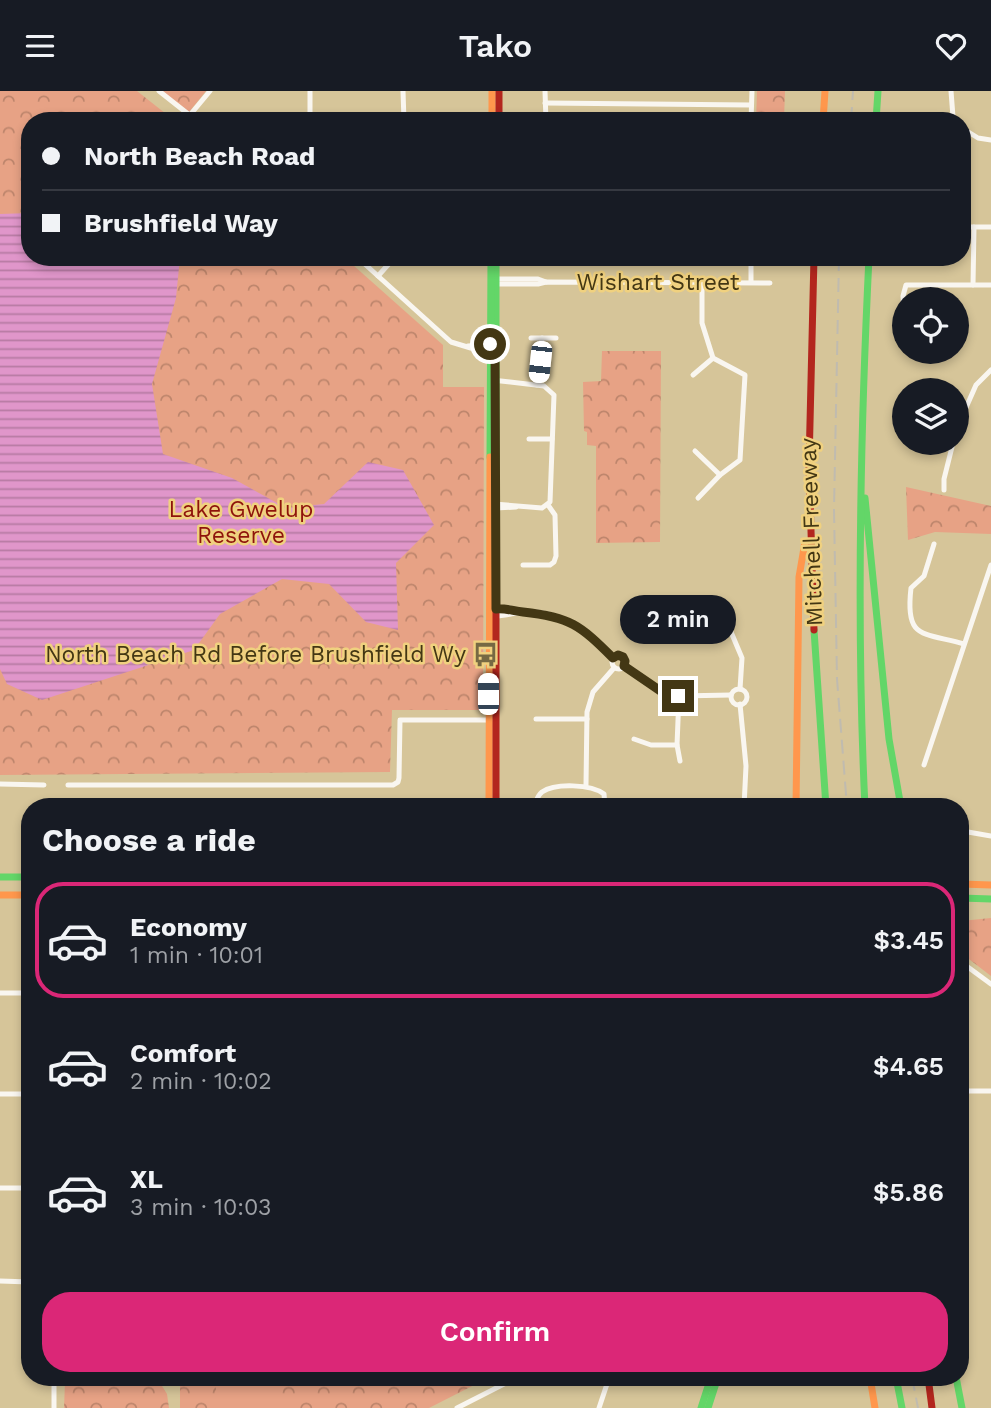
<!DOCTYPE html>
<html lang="en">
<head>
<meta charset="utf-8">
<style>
  :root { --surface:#171b24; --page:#20242c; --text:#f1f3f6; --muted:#9ea1a6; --line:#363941; --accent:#db2777 }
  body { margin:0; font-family:"Work Sans",sans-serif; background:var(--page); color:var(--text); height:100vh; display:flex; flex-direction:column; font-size:26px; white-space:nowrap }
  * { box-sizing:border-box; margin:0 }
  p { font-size:23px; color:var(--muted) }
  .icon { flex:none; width:38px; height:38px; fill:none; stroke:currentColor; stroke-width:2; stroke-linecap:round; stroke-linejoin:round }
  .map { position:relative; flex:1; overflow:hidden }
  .panel { position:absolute; left:21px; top:707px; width:948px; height:588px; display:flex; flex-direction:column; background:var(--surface); border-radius:28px; box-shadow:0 4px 10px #0003 }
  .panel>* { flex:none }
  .hud { position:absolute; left:21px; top:21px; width:950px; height:154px; border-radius:28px; box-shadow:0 4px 10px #0003; display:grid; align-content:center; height:154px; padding:0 21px; background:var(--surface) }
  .tools { position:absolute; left:892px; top:196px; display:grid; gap:14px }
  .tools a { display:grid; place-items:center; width:77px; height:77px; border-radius:50%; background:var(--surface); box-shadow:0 4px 10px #0003; font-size:35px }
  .end { position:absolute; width:32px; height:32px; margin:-16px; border:9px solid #433714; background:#fff; box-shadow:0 0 0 4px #fff }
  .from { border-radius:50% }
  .bubble { position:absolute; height:49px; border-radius:24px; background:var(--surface); box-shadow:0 4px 10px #0003; font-size:23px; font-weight:600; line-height:49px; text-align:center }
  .car { position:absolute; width:21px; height:42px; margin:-21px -10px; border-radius:9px; box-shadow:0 0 5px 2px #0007; background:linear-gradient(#fff 24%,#345 0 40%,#fff 0 76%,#345 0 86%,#fff 0) }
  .hud b { display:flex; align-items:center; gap:24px; height:66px; font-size:26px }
  .hud b+b { border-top:2px solid var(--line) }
  .hud i { width:18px; height:18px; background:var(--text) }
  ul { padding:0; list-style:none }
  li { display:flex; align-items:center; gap:21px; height:116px; margin:0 14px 10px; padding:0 7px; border:4px solid transparent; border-radius:28px }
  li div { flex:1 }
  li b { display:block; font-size:26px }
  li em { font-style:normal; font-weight:600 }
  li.selected { border-color:var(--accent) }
  li>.icon { width:63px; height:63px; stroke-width:1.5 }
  h2 { padding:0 21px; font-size:32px; line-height:84px }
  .action { display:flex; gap:14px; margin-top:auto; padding:14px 21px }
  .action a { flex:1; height:80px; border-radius:28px; background:var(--accent); color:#fff; font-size:28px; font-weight:600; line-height:80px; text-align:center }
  header { display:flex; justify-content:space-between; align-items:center; height:91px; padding:0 21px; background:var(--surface); font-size:32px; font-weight:600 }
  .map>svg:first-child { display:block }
</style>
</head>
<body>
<header><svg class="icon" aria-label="menu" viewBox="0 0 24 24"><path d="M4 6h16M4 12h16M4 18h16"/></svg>Tako<svg class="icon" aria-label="heart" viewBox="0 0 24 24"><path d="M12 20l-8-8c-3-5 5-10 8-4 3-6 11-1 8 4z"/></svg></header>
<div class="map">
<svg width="991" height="1317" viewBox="0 0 991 1317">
  <defs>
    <pattern id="park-crowns" width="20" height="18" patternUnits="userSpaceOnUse" patternTransform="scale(1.75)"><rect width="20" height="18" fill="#e7a285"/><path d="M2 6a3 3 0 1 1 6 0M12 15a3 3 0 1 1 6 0" fill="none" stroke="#bd856c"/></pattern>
    <pattern id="water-rules" width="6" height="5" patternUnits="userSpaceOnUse" patternTransform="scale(1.75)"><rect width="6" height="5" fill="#e096ca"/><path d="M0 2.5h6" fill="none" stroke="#b77ba3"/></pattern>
  </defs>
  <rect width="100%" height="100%" fill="#d6c599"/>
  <g fill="url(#park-crowns)">
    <path d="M 0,0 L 137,0 L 175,30 L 30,30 L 30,166 L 344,166 L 443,254 L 443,296 L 484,296 L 483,619 L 392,619 L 390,681 L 0,684 Z"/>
    <path d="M 161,0 L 206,0 L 189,21 Z"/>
    <path d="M 757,0 L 785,0 L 784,30 L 756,30 Z"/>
    <path d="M 602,260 L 661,260 L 660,451 L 596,452 L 596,355 L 587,354 L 587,341 L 584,340 L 583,291 L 601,290 Z"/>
    <path d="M 906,396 L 991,415 L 991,443 L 935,441 L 908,449 Z"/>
    <path d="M 991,827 L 991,885 L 961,862 L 961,830 Z"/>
    <path d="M 180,1286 L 490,1286 L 429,1317 L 180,1317 Z"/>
    <path d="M 159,1290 L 167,1303 L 169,1317 L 64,1317 L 65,1291 Z"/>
  </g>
  <path fill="#e7a285" d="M 216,1288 L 278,1289 L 278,1317 L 216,1317 Z"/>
  <path fill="url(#water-rules)" d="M 30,122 L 30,166 L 180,166 L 176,207 L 152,293 L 163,363 L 232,387 L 286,417 L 324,413 L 368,371 L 403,379 L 434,434 L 396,472 L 398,539 L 366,531 L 329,493 L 282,488 L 220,523 L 194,559 L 42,609 L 7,593 L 0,578 L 0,123 Z"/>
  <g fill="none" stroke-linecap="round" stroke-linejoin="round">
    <g stroke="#f9f6f0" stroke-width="5">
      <path d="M 159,0 L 197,30"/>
      <path d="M 310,0 L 310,30"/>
      <path d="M 403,0 L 404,30"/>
      <path d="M 545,0 L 546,30"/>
      <path d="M 951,0 L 953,26 L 956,30"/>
      <path d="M 545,12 L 751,14"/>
      <path d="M 190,24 L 210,0"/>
      <path d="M 751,30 L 752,0"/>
      <path d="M 962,37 L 978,47 L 991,49"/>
      <path d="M 962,136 L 991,136"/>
      <path d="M 357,166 L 451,251 L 474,258 L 491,258"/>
      <path d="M 751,166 L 751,191"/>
      <path d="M 378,185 L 395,166"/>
      <path d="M 494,188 L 538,188 L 546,191"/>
      <path d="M 493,193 L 538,193 L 546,191 L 770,192"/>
      <path d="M 973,194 L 974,136"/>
      <path d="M 905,238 L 903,205 L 906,194 L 991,194"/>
      <path d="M 531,247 L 556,247"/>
      <path d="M 468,255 L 493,253"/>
      <path d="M 693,284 L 713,267"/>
      <path d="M 492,289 L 544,295 L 554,304 L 550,411 L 542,417 L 494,413"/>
      <path d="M 537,294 L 542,247"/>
      <path d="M 957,337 L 976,294 L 991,279"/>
      <path d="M 529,348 L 552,348"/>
      <path d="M 695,360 L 720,384"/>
      <path d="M 944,399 L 944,388 L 953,352"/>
      <path d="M 698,407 L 720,384 L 740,369 L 745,284 L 713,267 L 702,232 L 702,192"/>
      <path d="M 495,417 L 516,416"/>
      <path d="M 934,453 L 924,485 L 911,497 C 905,548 921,541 964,553"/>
      <path d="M 523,474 L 550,474 L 554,471 L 556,465 L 555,424 L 548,414"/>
      <path d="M 492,518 L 510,517 L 520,521"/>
      <path d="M 495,525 C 505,525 513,522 522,521 C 563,518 587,541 613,567"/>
      <path d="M 686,528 L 713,519 L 723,522 L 742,567 L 740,598"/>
      <circle cx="619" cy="571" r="7"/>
      <path d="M 624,575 L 661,601 L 679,605 L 731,604"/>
      <circle cx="739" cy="606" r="8"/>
      <path d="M 679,605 L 677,654 L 680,670"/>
      <path d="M 740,613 L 746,675 L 744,716"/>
      <path d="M 536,628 L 587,628"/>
      <path d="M 634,648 L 651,654 L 677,654"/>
      <path d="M 924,674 L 991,474"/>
      <path d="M 0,693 L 44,694"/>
      <path d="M 68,694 L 393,694 L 398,691 L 399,687 L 400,629 L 490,629"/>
      <path d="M 586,694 L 587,621 L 593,601 L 614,577"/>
      <path d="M 534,716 C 536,710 537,705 542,701 C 555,692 591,693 604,703 L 605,716"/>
      <path d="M 968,741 L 991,745"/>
      <path d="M 961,871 L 991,893"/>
      <path d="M 0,902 L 30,902"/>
      <path d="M 961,1000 L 991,1000"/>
      <path d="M 0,1003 L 30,1003"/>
      <path d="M 0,1097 L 30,1097"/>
      <path d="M 0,1190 L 30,1191"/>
      <path d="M 54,1317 L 54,1286"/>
      <path d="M 457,1317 L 518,1286"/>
      <path d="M 599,1317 L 607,1293 L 607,1286"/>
    </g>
    <g stroke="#63d668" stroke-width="7">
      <path d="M 876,30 L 878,0"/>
      <path d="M 496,166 L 496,449"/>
      <path d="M 490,366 L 491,166"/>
      <path d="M 865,407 L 889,648 L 901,716"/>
      <path d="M 814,539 L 826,716"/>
      <path d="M 865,716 C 856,532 860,350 869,166"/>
      <path d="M 0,786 L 30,786"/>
      <path d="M 961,807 L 991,808"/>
      <path d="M 896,1286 L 902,1317"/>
      <path d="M 956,1286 L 962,1317"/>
      <path d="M 701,1317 L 711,1286"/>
      <path d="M 708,1317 L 718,1286"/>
    </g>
    <g stroke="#ff974d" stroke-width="7">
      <path d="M 492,0 L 492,30"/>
      <path d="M 823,30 L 825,0"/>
      <path d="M 489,716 L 490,366"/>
      <path d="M 796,716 L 799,486 L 805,451"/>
      <path d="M 961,793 L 991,794"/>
      <path d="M 0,804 L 30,804"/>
      <path d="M 870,1286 L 875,1317"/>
    </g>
    <g stroke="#b3261e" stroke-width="7">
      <path d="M 499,0 L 499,30"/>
      <path d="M 496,449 L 496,716"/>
      <path d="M 814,539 L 809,373 L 814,166"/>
      <path d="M 928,1286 L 932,1317"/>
    </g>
    <g stroke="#c0bbaf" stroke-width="2" stroke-dasharray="14 7" stroke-linecap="butt">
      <path d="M 851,30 L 853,0"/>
      <path d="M 839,166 L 834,418 L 837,588 L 847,716"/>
      <path d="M 912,1286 L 918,1317"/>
    </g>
  </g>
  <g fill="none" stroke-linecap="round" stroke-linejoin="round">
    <path stroke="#433714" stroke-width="9" d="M 490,253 L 495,253 L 496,518 C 506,517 513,520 523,521 C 570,526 580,534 613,567 L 618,564 L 623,566 L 625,570 L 624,575 L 662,601 L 678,605"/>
  </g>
  <defs>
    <symbol id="bus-bare" viewBox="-9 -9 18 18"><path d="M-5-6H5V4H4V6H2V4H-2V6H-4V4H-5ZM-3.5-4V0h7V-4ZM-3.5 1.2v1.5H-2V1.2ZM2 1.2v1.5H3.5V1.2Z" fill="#766943" stroke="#f0d17f" stroke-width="2.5" paint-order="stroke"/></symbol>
  </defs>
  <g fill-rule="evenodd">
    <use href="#bus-bare" x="468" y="546" width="35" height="35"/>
  </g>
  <g text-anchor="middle" stroke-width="5" stroke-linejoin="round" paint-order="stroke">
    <g font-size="23" fill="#433714" stroke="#f0d17f">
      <text x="658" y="199">Wishart Street</text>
      <text transform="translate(811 441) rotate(-92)" y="8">Mitchell Freeway</text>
    </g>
    <g font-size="23" fill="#8e130b" stroke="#f0d17f">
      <text x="241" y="426">Lake Gwelup<tspan x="241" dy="26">Reserve</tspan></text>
    </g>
    <g font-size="23" fill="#433714" stroke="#f0d17f" text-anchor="end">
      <text x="466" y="571">North Beach Rd Before Brushfield Wy</text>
    </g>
  </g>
</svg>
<div class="tools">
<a><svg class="icon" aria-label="locate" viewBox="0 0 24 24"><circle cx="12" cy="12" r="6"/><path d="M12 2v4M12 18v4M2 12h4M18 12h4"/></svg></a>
<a><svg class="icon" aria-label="layers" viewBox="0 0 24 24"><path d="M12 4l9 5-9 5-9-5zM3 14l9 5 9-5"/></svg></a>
</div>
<i class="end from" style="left:490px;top:253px"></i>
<i class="end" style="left:678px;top:605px"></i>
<div class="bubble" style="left:620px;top:504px;width:116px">2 min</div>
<i class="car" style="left:540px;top:271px;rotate:186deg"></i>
<i class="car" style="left:488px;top:603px;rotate:0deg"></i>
<div class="hud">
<b><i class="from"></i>North Beach Road</b>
<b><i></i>Brushfield Way</b>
</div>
<section class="panel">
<h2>Choose a ride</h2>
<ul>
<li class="selected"><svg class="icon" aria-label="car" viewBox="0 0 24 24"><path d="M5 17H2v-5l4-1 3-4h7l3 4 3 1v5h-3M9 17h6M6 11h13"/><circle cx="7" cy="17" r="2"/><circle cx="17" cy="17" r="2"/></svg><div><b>Economy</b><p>1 min · 10:01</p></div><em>$3.45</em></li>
<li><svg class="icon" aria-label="car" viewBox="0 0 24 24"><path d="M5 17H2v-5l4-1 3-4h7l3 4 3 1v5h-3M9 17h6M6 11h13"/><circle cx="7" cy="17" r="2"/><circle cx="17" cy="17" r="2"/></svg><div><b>Comfort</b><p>2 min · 10:02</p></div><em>$4.65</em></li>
<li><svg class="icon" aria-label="car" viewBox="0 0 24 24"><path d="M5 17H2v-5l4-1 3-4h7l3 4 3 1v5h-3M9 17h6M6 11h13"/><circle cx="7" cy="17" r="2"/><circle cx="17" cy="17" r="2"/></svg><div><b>XL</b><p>3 min · 10:03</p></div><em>$5.86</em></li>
</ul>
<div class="action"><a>Confirm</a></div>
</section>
</div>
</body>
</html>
